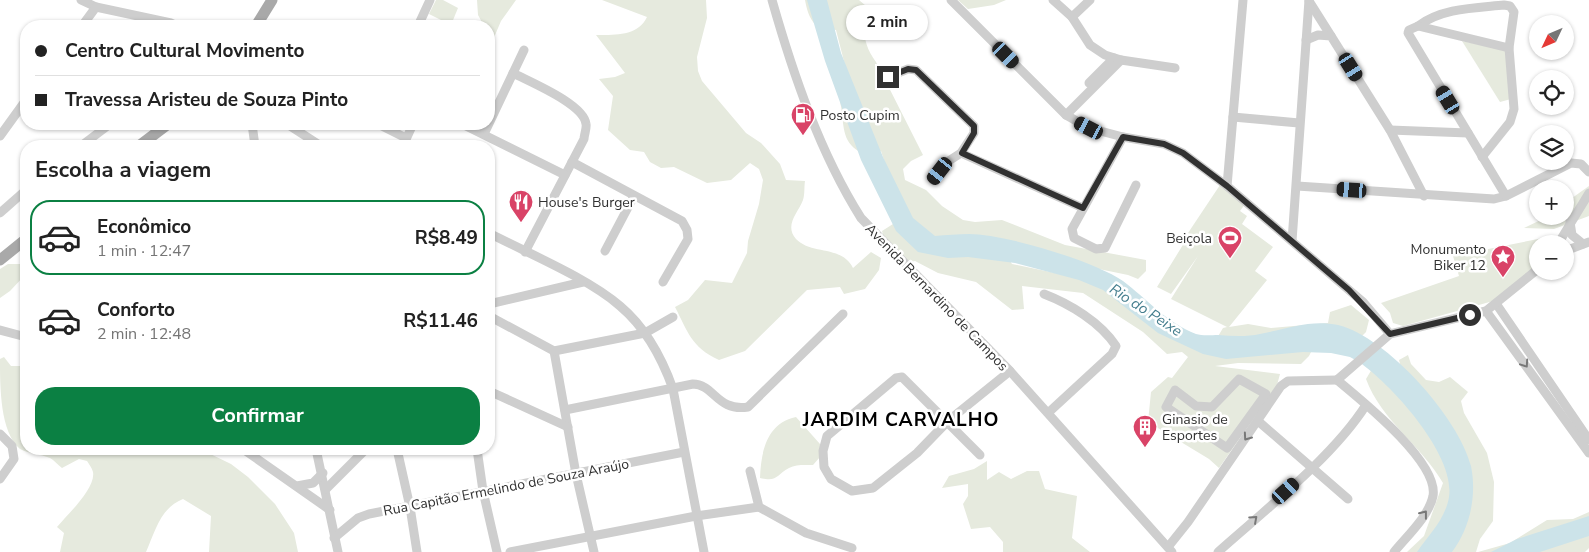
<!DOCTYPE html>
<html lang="pt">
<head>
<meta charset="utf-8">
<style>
  :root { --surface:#fff; --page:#f6f6f6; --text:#222; --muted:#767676; --line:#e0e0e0; --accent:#0b8043 }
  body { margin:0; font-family:"Nunito Sans",sans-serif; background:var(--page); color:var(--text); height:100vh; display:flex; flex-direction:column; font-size:19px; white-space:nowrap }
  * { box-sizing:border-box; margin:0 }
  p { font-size:16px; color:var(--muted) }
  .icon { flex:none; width:28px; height:28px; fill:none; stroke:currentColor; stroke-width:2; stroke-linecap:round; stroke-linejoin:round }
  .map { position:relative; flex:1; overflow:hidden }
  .panel { position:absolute; left:20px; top:140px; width:475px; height:315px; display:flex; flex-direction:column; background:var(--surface); border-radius:20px; box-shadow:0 1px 4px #0004 }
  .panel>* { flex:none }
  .top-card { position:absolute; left:20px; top:20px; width:475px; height:110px; border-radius:20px; box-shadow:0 1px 4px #0004; display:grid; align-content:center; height:110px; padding:0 15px; background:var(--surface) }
  .needle { width:32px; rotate:226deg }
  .controls { position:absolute; left:1529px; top:15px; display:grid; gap:10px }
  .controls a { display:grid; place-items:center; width:45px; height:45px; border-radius:50%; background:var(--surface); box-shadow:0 1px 4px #0004; font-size:25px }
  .end { position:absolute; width:22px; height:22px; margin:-11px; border:6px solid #313131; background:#fff; box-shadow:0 0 0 2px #fff }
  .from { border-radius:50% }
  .bubble { position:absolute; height:35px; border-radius:18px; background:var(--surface); box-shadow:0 1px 4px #0004; font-size:16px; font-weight:700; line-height:35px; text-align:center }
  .car { position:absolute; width:15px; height:30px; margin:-15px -8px; border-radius:6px; box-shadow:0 0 4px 1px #0007; background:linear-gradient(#222 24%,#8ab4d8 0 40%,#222 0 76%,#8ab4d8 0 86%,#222 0) }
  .top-card b { display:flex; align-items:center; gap:18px; height:48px; font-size:19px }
  .top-card b+b { border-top:1px solid var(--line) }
  .top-card i { width:12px; height:12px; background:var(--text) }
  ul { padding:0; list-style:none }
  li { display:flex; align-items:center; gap:15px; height:75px; margin:0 10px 8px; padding:0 5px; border:2px solid transparent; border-radius:20px }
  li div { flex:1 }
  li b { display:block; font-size:19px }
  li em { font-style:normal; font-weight:700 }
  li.selected { border-color:var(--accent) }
  li>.icon { width:45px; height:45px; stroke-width:1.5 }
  h2 { padding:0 15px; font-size:22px; line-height:60px }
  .cta { display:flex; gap:10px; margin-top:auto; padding:10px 15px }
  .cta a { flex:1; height:58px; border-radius:20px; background:var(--accent); color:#fff; font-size:20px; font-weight:700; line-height:58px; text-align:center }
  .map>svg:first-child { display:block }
</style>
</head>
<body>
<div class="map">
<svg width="1589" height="552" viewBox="0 0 1589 552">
  <rect width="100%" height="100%" fill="#fff"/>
  <g fill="#e6eade">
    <path d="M 436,0 L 443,0 L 458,8 L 451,25 L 429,14 Z"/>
    <path d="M 477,0 L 516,0 L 501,21 L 490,47 L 489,26 L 484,26 L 478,15 Z"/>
    <path d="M 602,0 L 706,0 L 707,18 L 697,57 L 698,71 L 702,81 L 746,133 L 761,143 L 780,164 L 786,180 L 805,181 C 804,187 805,194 803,200 C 798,213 784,225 796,239 C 811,255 842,245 853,268 L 871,252 L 881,258 L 879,270 L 865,289 L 844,294 L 840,287 L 807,290 L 745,351 L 719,360 C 691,347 688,332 675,307 L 688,300 L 705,280 L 732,283 L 747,253 L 748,241 L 759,204 L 763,180 L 759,169 L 750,163 L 731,180 L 707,183 L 674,167 L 661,168 L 650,162 L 644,152 L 630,150 L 608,130 L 613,96 L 599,79 L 615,77 L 625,73 L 596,35 C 616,35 638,36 647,17 Z"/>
    <path d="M 805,0 L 859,0 L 866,6 C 862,28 863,45 876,62 L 923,155 L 911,161 L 903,169 L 905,180 L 926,190 L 942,206 L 963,220 L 975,222 L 1002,220 L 1065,245 L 1146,260 L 1146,271 L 1138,279 L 1128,275 L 1002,249 L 1012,264 L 1093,281 L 1168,333 L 1217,338 L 1223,328 L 1227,327 L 1171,299 L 1198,256 L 1171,294 L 1157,287 L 1189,235 L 1195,237 L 1188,233 L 1220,185 L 1245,204 L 1240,211 L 1247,216 L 1242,224 L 1273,247 L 1255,271 L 1267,280 L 1229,327 L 1248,324 L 1271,328 L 1328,323 L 1330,312 L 1351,305 L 1369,320 L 1366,332 L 1358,340 L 1314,346 L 1309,356 L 1301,364 L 1238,363 L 1215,366 L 1280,374 L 1277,385 L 1219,468 L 1209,459 L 1148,422 L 1151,392 L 1168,377 L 1172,378 L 1188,357 L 1182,352 L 1167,354 L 1143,332 L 1083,293 L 1022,286 L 1024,309 L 1012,310 L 976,282 L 938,273 L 915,261 L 911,262 C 900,255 885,245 882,231 L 893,224 L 899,206 L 881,151 L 870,157 C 846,147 844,137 842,113 C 840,96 836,97 849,81 L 836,30 C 832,29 828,30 824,29 C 811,26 807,11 805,0 Z"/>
    <path d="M 958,0 L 1006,0 L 994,5 L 968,9 Z"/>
    <path d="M 1462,41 L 1507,50 L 1511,99 L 1500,102 Z"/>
    <path d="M 1589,186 L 1589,216 L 1554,229 L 1524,228 L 1549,216 L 1565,216 L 1565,203 Z"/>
    <path d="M 1543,238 L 1545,244 L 1538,244 L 1537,266 L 1504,298 L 1403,326 L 1393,323 L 1390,313 L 1381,303 L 1459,276 L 1453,256 Z"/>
    <path d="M 8,264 L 20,264 L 26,274 L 10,291 L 0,298 L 0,269 Z"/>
    <path d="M 1408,355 L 1411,364 L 1426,380 L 1439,382 L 1450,377 L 1468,392 L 1461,401 L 1464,413 L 1487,453 L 1494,482 L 1493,521 L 1480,539 L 1476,552 L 1407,552 L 1424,536 L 1443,483 C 1421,445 1381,420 1366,379 L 1372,369 L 1392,378 L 1468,480 L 1466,453 L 1437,410 L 1402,372 L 1399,360 Z"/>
    <path d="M 4,357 L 11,366 L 26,366 L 26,449 L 200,449 L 231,464 L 248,477 L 275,504 L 294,533 L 298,552 L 209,552 L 211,516 L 183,499 C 160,508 155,532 146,552 L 60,552 L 64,533 L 57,527 C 67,515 96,488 93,472 C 92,468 89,464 87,461 L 79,459 L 62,468 C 58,465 54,460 50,458 C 40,454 30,454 20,449 C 0,432 0,387 0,359 Z"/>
    <path d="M 796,417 L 820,444 L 820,457 L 813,465 C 806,465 796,464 789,468 C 776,475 778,482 760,478 C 761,451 767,423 796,417 Z"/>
    <path d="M 987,461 L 987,480 L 999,472 L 1011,479 L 1027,471 L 1039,471 L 1045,489 L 1077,496 L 1072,538 L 1090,552 L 1003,552 L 1003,542 L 990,527 L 971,529 L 963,504 L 968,496 L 968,484 L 942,488 L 949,476 L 974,469 Z"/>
    <path d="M 1589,512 L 1589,548 L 1585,552 L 1478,552 L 1510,543 L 1547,520 L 1573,519 Z"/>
  </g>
  <g fill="#cce3e9">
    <path d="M 807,0 L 827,0 L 841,53 L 883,157 L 913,218 L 935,236 C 946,235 958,234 969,234 C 1005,234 1094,261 1123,281 C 1147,299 1167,323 1196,334 C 1202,336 1212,335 1218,335 C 1232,336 1247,337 1260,334 C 1286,329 1311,319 1338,325 C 1387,337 1459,418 1471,466 C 1477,496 1470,528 1452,552 L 1417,552 C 1429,534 1445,520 1449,497 C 1456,455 1391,384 1359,362 L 1350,357 L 1331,353 L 1303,352 L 1226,359 L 1203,354 L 1158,333 L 1103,290 L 1079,280 L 1015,263 L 968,257 L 948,258 L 918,252 L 896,231 L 861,160 L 825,61 Z"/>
    <path d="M 1589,516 L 1589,536 L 1540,552 L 1491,552 L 1517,539 Z"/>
  </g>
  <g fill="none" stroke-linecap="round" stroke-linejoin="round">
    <g stroke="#cecece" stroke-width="9">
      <path d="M 81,0 L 96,7 L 171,23 L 177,26"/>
      <path d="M 772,0 C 793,74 820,153 861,218 L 1010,371 L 1172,552"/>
      <path d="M 951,0 L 1066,115 L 1089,128 L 1123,137 L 1164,144 L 1183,153 L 1227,186 L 1363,302 L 1390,334"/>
      <path d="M 1053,0 L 1072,17 L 1090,45 L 1105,55 L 1121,60 L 1175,68"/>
      <path d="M 1309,1 L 1331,36"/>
      <path d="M 1072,17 L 1090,0"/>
      <path d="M 82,26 L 96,7"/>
      <path d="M 418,26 L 430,0"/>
      <path d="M 1418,26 C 1442,8 1475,8 1504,5 L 1510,6 L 1514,12 L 1509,48 L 1514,109 L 1510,122 L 1482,157"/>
      <path d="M 1306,40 L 1318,35 L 1331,36 L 1390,130 L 1424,196"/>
      <path d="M 513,73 C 530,82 584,104 586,124 C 587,128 584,135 584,139 L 525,252"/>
      <path d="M 888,77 L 908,69 L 916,70 L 974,126 L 974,133 L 961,153 L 947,162 L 933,180"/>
      <path d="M 1089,83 L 1114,58"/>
      <path d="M 1066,115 L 1121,60"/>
      <path d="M 1233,117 L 1299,123"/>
      <path d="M 252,124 L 255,146"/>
      <path d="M 287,124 L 321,146"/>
      <path d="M 378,124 L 406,138"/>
      <path d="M 462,124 L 565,175"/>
      <path d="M 1390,130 L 1468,133"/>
      <path d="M 484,134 L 524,50"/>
      <path d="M 0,136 L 26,100"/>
      <path d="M 1123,137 L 1072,229 L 1074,238 L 1096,249 L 1105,248 L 1136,185"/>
      <path d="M 81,146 L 110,124"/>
      <path d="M 403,146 L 413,124"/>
      <path d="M 961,153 L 1083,208"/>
      <path d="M 572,162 L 682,221 L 687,230 L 688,239 L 663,282"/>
      <path d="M 1227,186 L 1243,0"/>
      <path d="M 1297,186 L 1494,199 L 1506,196 L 1571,163 L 1581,164 L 1589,172"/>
      <path d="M 1506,196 L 1408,33 L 1409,30 L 1418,26 L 1509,48"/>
      <path d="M 0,213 L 26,190"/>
      <path d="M 1570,222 L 1572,235 L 1583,244"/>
      <path d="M 489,233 C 527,253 588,278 620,306 C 645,327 662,358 673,389 L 704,552"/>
      <path d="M 1292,241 L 1309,0"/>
      <path d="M 1558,244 L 1589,193"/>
      <path d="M 605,251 L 634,196"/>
      <path d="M 1565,251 L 1589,242"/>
      <path d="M 1044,294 C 1070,304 1100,322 1116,346 L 1112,354 L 1048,413"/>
      <path d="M 489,304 L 583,282"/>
      <path d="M 1497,305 L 1589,440"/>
      <path d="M 1486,311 L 1589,453"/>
      <path d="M 489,316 L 554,351 L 576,474 L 594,552"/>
      <path d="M 0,330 L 26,337"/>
      <path d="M 554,351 L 645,333 L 673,317"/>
      <path d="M 1239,379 L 1266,394 L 1227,448 L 1166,407 L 1175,390 L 1196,406 L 1212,407 Z"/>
      <path d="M 1337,380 L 1390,334 L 1486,311 L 1538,269"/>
      <path d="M 1337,380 C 1361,400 1439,462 1433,496 C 1429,516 1407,536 1394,552"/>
      <path d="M 489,391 L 568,427"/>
      <path d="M 565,410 L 693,384 C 714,384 717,412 748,407 L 843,314"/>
      <path d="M 1258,421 L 1348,499"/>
      <path d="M 0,434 L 12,446 L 14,459 L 0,479"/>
      <path d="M 243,449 L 330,510"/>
      <path d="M 316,449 L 338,552"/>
      <path d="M 397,449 L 410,507 L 417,552"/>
      <path d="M 477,449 L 483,491 L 497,552"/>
      <path d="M 980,455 L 902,377 L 896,378 L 827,436 L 823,451 L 824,467 L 831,479 L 852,491 L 873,488 L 917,453 L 948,421 L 1010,371"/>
      <path d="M 750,471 L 759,507 L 806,533 L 852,548"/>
      <path d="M 297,486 L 313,483 L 323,473"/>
      <path d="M 326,489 L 366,449"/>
      <path d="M 334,538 L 358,518 L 369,514 L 684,452"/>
      <path d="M 1168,547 L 1188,522 L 1281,386 L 1288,381 L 1337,380"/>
      <path d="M 510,552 L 696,516 L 759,507"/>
      <path d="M 1218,552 C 1265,510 1333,457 1366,405"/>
    </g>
    <g stroke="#a9a9a9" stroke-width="11">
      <path d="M 256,26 L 272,0"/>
      <path d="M 139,146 L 168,124"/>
      <path d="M 0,260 L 26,239"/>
    </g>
  </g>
  <defs><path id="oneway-chevron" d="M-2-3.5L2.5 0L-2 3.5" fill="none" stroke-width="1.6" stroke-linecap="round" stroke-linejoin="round" transform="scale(1.25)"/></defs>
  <g stroke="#787878">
    <use href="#oneway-chevron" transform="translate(1525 364) rotate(56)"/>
    <use href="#oneway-chevron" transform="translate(1247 437) rotate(125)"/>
    <use href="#oneway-chevron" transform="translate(1424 514) rotate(-52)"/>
    <use href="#oneway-chevron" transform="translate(1254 519) rotate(-42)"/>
  </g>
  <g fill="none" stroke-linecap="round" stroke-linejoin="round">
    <path stroke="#313131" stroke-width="6" d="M 888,77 L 908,69 L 916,70 L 974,126 L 974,133 L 962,153 L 1083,208 L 1123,137 L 1164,144 L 1183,153 L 1227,186 L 1349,290 L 1390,334 L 1470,315"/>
  </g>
  <defs>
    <symbol id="fuel-pin" viewBox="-11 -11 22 30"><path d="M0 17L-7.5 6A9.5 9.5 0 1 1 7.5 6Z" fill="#d94367" stroke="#fff"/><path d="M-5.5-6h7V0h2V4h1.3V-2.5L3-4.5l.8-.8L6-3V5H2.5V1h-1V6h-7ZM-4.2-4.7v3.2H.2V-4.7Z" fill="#fff"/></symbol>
    <symbol id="restaurant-pin" viewBox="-11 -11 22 30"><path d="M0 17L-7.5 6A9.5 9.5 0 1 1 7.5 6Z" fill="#d94367" stroke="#fff"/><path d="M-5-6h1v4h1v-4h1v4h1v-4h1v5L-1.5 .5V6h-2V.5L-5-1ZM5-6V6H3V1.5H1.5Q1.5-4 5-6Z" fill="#fff"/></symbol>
    <symbol id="stadium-pin" viewBox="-11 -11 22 30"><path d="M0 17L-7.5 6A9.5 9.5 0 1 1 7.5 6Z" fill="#d94367" stroke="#fff"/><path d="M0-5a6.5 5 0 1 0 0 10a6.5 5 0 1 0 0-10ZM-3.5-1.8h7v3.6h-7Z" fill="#fff"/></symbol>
    <symbol id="sight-pin" viewBox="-11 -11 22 30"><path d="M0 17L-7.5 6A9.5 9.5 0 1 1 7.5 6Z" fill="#d94367" stroke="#fff"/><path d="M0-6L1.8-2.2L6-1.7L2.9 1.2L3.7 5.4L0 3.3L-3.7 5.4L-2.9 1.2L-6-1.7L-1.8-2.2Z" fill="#fff"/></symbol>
    <symbol id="building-pin" viewBox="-11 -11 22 30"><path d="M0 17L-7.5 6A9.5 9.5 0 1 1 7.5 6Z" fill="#d94367" stroke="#fff"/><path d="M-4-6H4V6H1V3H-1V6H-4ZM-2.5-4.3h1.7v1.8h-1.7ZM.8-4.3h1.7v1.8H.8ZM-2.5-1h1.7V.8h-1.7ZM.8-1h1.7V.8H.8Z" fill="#fff"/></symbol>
  </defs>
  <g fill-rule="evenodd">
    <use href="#fuel-pin" x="789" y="101" width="28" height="38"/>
    <use href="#restaurant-pin" x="507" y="188" width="28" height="38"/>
    <use href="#stadium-pin" x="1216" y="224" width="28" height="38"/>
    <use href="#sight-pin" x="1489" y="243" width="28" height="38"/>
    <use href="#building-pin" x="1131" y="413" width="28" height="38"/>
  </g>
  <g text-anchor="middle" stroke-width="5" stroke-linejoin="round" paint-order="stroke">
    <g font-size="14" fill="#313131" stroke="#fff" text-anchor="start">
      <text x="820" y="120">Posto Cupim</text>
      <text x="538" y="207">House's Burger</text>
      <text x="1212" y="243" text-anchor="end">Beiçola</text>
      <text x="1486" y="254" text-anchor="end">Monumento<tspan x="1486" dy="16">Biker 12</tspan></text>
      <text x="1162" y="424">Ginasio de<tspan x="1162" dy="16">Esportes</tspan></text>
    </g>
    <g font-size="14" fill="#313131" stroke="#fff">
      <text transform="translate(937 297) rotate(46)" y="5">Avenida Bernardino de Campos</text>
      <text transform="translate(506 487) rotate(-11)" y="5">Rua Capitão Ermelindo de Souza Araújo</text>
    </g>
    <g font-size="15" font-style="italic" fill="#457e8e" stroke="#fff">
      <text transform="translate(1146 310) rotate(33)" y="5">Rio do Peixe</text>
    </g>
    <g font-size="19" font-weight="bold" letter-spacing="1" fill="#000" stroke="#fff">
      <text x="901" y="426">JARDIM CARVALHO</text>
    </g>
  </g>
</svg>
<div class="controls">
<a><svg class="needle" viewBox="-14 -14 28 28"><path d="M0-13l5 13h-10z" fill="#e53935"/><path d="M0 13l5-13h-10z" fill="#767676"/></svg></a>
<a><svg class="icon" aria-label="locate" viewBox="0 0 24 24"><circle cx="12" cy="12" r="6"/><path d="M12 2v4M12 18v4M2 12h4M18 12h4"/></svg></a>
<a><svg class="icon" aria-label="layers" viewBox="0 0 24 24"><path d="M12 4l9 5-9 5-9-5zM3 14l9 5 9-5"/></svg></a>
<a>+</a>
<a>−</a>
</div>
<i class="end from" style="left:1470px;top:315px"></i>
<i class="end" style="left:888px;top:77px"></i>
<div class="bubble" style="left:846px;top:5px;width:82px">2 min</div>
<i class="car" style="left:1006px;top:55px;rotate:135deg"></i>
<i class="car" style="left:1351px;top:67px;rotate:148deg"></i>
<i class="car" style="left:1448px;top:100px;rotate:329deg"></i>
<i class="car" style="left:1089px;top:128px;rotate:297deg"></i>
<i class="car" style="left:940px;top:171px;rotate:218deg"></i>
<i class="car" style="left:1352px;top:190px;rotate:274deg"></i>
<i class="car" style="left:1286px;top:491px;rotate:48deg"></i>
<div class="top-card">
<b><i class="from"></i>Centro Cultural Movimento</b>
<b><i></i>Travessa Aristeu de Souza Pinto</b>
</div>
<section class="panel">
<h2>Escolha a viagem</h2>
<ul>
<li class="selected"><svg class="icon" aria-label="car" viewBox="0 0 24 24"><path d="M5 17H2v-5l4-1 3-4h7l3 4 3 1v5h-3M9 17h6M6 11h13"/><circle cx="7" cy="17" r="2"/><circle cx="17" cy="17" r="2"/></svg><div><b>Econômico</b><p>1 min · 12:47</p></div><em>R$8.49</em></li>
<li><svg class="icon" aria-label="car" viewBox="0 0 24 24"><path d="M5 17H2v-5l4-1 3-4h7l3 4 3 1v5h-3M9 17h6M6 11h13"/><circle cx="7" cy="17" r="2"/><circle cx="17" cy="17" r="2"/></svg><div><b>Conforto</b><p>2 min · 12:48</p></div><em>R$11.46</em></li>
</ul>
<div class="cta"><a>Confirmar</a></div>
</section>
</div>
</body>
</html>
